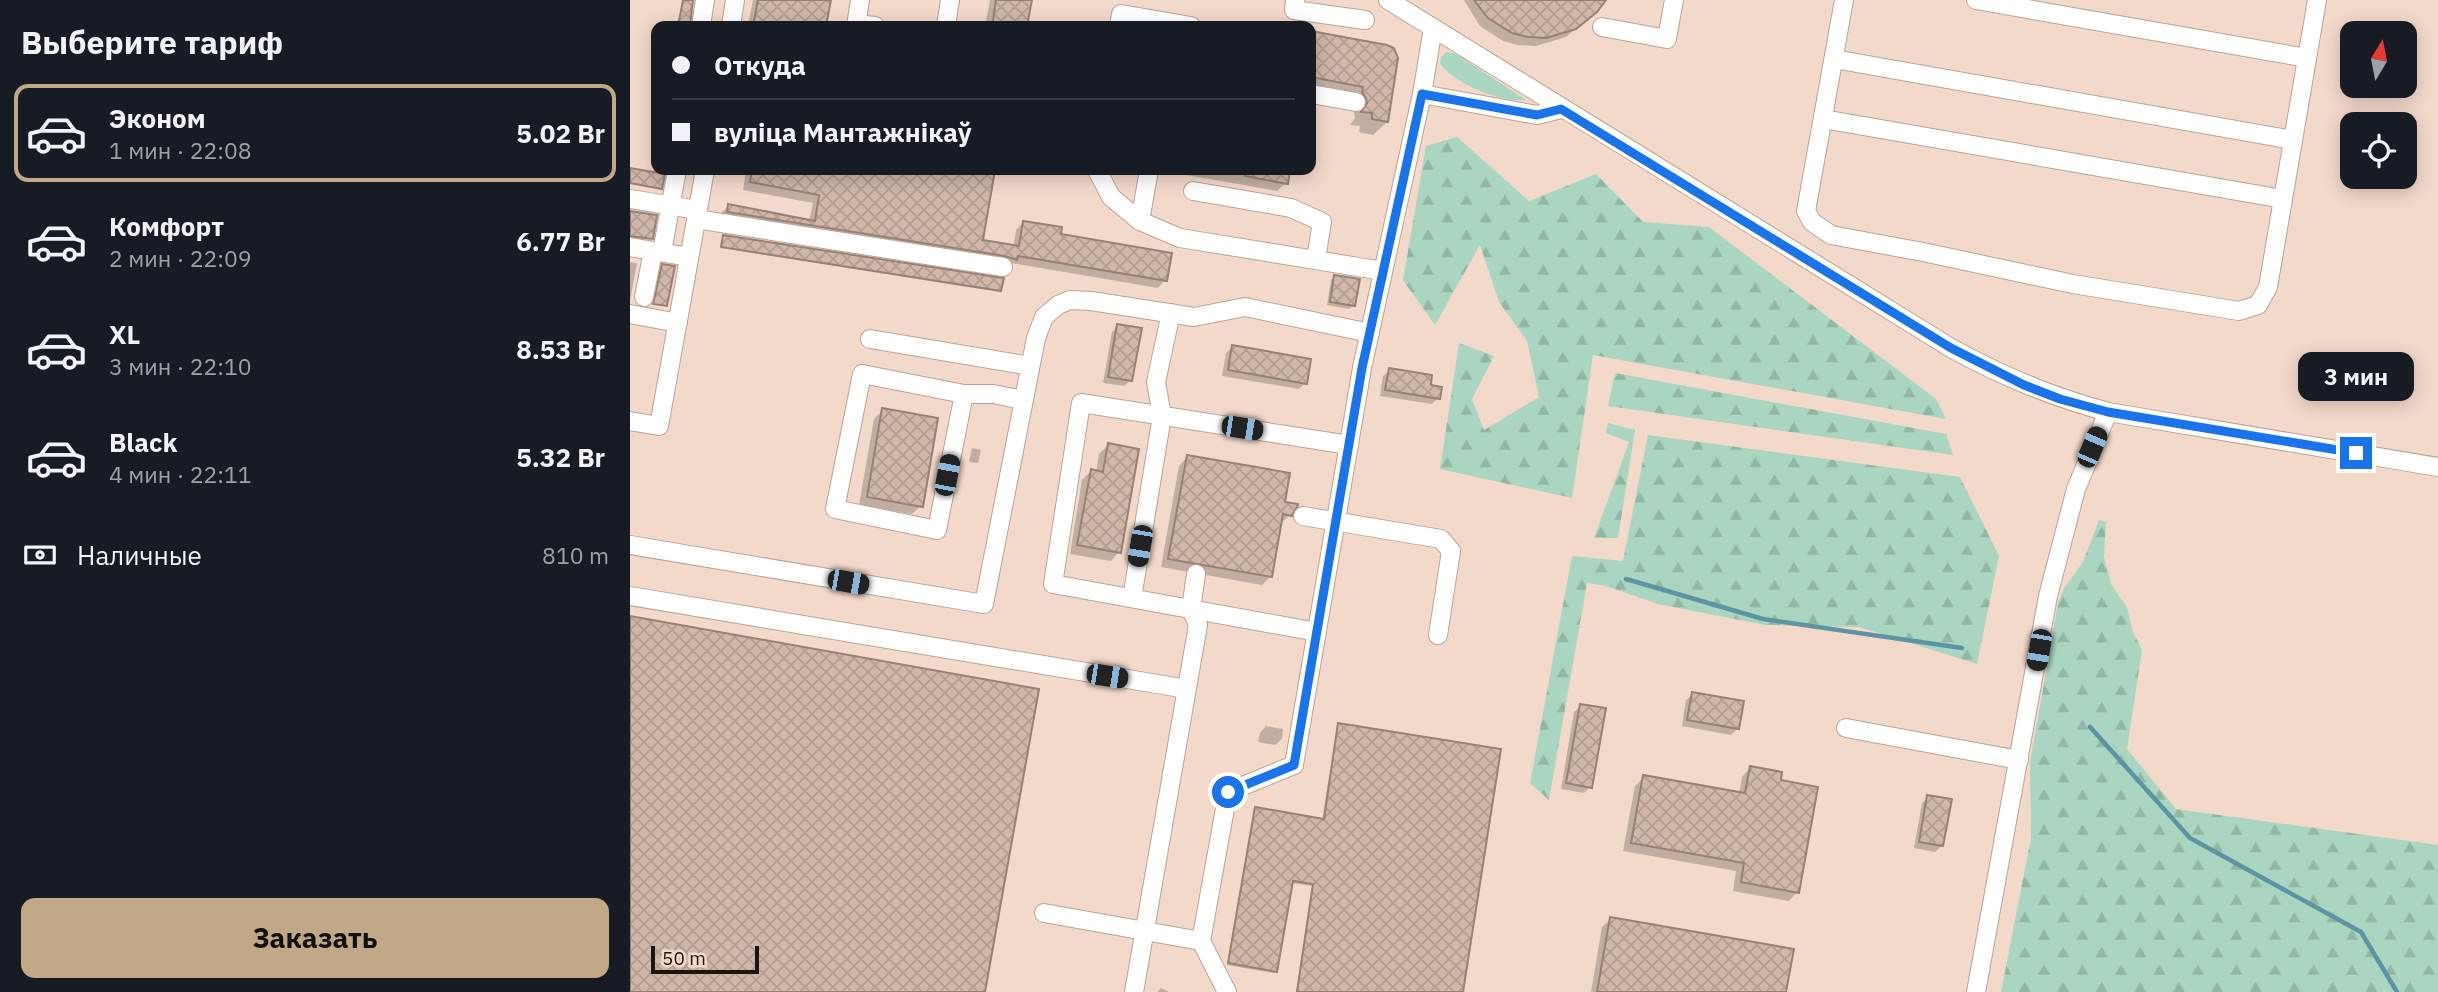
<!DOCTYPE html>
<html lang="ru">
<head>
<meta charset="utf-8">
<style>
  :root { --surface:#171b24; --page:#242831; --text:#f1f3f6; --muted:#9ea1a6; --line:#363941; --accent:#c1a987 }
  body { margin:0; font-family:"IBM Plex Sans",sans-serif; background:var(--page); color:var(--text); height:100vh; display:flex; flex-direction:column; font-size:26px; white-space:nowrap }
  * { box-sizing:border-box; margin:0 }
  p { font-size:23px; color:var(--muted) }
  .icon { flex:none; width:38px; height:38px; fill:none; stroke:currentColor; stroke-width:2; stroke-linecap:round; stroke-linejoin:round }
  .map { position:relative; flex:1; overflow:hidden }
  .drawer { display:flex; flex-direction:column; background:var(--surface); width:630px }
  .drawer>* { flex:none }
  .banner { position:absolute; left:21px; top:21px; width:665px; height:154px; border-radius:14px; box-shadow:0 4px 18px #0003; display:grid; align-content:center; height:154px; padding:0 21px; background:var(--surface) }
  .needle { width:46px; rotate:10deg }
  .tools { position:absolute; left:1710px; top:21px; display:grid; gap:14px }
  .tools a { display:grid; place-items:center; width:77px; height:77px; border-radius:14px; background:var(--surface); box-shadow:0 4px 18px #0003; font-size:35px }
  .scale { position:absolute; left:21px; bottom:18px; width:108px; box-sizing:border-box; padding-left:7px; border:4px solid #1d140f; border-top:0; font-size:19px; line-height:24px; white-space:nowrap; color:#1d140f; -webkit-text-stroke:5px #f3d9ca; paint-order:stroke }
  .end { position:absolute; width:32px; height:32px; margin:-16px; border:9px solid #1a73e8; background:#fff; box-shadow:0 0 0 4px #fff }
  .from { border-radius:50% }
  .bubble { position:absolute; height:49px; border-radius:14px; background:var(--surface); box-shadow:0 4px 18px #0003; font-size:23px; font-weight:700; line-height:49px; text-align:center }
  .car { position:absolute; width:21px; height:42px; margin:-21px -10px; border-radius:9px; box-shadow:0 0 5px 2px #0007; background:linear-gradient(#222 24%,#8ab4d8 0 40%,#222 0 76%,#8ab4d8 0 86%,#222 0) }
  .banner b { display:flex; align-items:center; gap:24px; height:66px; font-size:26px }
  .banner b+b { border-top:2px solid var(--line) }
  .banner i { width:18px; height:18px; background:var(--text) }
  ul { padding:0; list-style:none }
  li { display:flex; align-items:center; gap:21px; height:98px; margin:0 14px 10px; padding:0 7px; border:4px solid transparent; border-radius:14px }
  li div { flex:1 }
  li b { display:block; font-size:26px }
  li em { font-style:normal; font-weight:700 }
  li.selected { border-color:var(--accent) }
  li>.icon { width:63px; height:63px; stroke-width:1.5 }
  h2 { padding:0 21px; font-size:32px; line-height:84px }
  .pay { display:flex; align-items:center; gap:18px; height:77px; padding:0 21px; font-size:26px }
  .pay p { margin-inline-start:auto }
  .cta { display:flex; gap:14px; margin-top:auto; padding:14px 21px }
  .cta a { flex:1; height:80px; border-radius:14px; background:var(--accent); color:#111; font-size:28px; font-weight:700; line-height:80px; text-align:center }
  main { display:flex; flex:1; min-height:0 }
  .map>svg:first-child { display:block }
</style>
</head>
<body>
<main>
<section class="drawer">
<h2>Выберите тариф</h2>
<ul>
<li class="selected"><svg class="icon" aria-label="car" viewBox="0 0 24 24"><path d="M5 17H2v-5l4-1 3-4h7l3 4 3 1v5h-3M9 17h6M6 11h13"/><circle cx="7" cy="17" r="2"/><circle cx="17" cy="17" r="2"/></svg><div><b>Эконом</b><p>1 мин · 22:08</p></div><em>5.02 Br</em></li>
<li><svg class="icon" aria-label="car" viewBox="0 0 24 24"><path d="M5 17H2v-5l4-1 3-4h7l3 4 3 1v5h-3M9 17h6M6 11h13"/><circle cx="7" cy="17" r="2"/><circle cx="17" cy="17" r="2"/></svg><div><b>Комфорт</b><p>2 мин · 22:09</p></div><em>6.77 Br</em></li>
<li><svg class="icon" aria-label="car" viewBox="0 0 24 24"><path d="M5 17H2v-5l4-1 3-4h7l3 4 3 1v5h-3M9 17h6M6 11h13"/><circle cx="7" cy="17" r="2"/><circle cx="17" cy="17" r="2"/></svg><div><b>XL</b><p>3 мин · 22:10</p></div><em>8.53 Br</em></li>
<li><svg class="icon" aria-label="car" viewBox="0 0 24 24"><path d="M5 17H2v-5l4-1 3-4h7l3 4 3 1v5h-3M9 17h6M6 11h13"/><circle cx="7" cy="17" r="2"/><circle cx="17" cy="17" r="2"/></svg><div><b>Black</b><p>4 мин · 22:11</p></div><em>5.32 Br</em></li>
</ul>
<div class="pay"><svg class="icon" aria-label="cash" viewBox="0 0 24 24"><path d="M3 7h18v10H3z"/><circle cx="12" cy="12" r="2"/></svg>Наличные<p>810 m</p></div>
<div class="cta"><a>Заказать</a></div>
</section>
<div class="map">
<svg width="1808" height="992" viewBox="0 0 1808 992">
  <defs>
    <pattern id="forest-firs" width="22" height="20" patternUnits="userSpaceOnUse" patternTransform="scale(1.75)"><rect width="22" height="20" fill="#aad5c0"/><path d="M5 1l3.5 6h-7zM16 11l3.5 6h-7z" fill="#92b6a4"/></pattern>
    <pattern id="building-cross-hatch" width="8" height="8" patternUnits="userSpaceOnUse" patternTransform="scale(1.75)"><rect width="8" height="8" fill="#d0b7a9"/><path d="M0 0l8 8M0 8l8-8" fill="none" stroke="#b29c90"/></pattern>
  </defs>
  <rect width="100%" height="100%" fill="#f3d9ca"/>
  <path fill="#aad5c0" d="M 817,52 L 826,54 L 896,100 C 873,103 823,84 810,63 L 812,56 Z"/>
  <g fill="url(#forest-firs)">
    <path d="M 827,137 L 899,201 L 966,174 L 1013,222 L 1079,227 L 1306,399 L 1316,419 L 963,355 L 942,498 L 810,469 L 829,343 L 864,356 L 842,399 L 854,430 L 909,397 L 897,341 L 869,302 L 850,245 L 805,325 L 773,280 L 796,146 Z"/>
    <path d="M 985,373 L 1316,434 L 1323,455 L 978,406 Z"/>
    <path d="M 978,423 L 1005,430 L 988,538 L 964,538 L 999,442 L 976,433 Z"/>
    <path d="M 1018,435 L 1330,477 L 1369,556 L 1347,664 L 1229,627 L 1135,625 L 1028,604 L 976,586 L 957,583 L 919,800 L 900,783 L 942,556 L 993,561 Z"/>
    <path d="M 1469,520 L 1476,522 L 1474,557 L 1481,584 L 1497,608 L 1503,632 L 1512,650 L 1497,749 L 1546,809 L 1808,845 L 1808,992 L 1371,992 L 1401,838 L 1400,763 L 1428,603 L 1435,587 L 1453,562 Z"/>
  </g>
  <g fill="#0003">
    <path d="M 123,0 L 199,0 L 194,26 L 118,26 Z"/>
    <path d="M 360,0 L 400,0 L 396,26 L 355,26 Z"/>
    <path d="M 834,0 L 973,0 L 966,11 L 936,37 L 906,46 L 888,45 L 873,41 L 850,26 Z"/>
    <path d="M 681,33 L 757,46 L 757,122 L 743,135 L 729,132 L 730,126 L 720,125 L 725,118 L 724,111 L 719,106 L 681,92 Z"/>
    <path d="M 26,154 L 26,170 L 34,170 L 30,188 L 0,184 L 0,170 L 23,174 Z"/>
    <path d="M 116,170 L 288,170 L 311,174 L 311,170 L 363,170 L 351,241 L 383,247 L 386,230 L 394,222 L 535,280 L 528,288 L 381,263 L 378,267 L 90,220 L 91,213 L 99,206 L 179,221 L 183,203 L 113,190 Z"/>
    <path d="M 528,170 L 658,170 L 656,183 L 647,191 Z"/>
    <path d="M 0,212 L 21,238 L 20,240 L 0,237 Z"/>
    <path d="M 92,238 L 370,291 L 91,248 Z"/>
    <path d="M 0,262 L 7,263 L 0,301 Z"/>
    <path d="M 705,276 L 723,306 L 719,309 L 697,305 L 701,280 Z"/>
    <path d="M 488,326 L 501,380 L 494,386 L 473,383 L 482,332 Z"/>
    <path d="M 602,347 L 675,383 L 669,389 L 592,376 L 596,353 Z"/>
    <path d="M 760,370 L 799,387 L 808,398 L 802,404 L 750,396 L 753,376 Z"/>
    <path d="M 253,410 L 291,506 L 282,514 L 229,505 L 244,419 Z"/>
    <path d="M 478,445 L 489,552 L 481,561 L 440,554 L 452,480 L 461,471 L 466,472 L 469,454 Z"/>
    <path d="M 342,448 L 351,450 L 348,463 L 339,462 Z"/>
    <path d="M 557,457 L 653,503 L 660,515 L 650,524 L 640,577 L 632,585 L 531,567 L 549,466 Z"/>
    <path d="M 1063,694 L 1108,728 L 1101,735 L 1052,726 L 1056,700 Z"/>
    <path d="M 951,706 L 960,787 L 954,793 L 931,789 L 944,712 Z"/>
    <path d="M 709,725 L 831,992 L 666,992 L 682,886 L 661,883 L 646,971 L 644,973 L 597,965 L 624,811 L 626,809 L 692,821 L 707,727 Z"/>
    <path d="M 636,726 L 653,729 L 652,739 L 645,745 L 628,742 L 630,733 Z"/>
    <path d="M 1120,768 L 1148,782 L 1167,892 L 1159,901 L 1103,891 L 1106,871 L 993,851 L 1005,786 L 1014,777 L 1109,794 L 1112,777 Z"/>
    <path d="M 1298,797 L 1312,846 L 1305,852 L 1284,848 L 1292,803 Z"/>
    <path d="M 981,919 L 1155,992 L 961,992 L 972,927 Z"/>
    <path d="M 531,988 L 539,992 L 527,992 Z"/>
  </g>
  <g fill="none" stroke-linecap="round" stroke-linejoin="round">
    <g stroke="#5d94a3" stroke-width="4.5">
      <path d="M 996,579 L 1133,619 L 1332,648"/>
      <path d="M 1460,727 L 1560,838 L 1731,932 L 1767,992"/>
    </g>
  </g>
  <g fill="url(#building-cross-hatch)" stroke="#988073" stroke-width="2">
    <path d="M 53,0 L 63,0 L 60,26 L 48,26 Z"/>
    <path d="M 128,0 L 201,0 L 196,26 L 123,26 Z"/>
    <path d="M 366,0 L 402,0 L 397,26 L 362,26 Z"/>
    <path d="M 844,0 L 976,0 L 967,12 L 946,29 L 916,38 L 898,37 L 882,33 L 858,18 Z"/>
    <path d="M 681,31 L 757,45 L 764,48 L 768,58 L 758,122 L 742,119 L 742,113 L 731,112 L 737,103 L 736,98 L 732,92 L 733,87 L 681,77 Z"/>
    <path d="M 0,168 L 35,174 L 32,189 L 0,183 Z"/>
    <path d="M 122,170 L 298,170 L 316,173 L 317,170 L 365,170 L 353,240 L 389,246 L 393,221 L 432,227 L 431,234 L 542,253 L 537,281 L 388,256 L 387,260 L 375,256 L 97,212 L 98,204 L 185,221 L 189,195 L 120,182 Z"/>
    <path d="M 615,170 L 660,170 L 658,184 L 615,176 Z"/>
    <path d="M 0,211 L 27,215 L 23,239 L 0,236 Z"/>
    <path d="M 93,235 L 374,278 L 371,291 L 91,247 Z"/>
    <path d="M 32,264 L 45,266 L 37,306 L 23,304 Z"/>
    <path d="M 704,275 L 730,279 L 725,306 L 700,302 Z"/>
    <path d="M 487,324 L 512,328 L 502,381 L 478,377 Z"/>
    <path d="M 602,345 L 681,359 L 677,384 L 598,370 Z"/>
    <path d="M 759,368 L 802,375 L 801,385 L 812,387 L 810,399 L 755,390 Z"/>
    <path d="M 252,408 L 308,418 L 293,507 L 237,497 Z"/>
    <path d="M 478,443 L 509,449 L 491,553 L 447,545 L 461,469 L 473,472 Z"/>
    <path d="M 557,455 L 660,473 L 655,502 L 668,504 L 667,507 L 662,516 L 653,514 L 642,577 L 538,559 Z"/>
    <path d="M 0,616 L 409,689 L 355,992 L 0,992 Z"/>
    <path d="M 1062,692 L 1114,701 L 1109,729 L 1057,720 Z"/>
    <path d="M 950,704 L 976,708 L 962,788 L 936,783 Z"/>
    <path d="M 708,723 L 871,749 L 833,992 L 667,992 L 683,884 L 663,881 L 647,972 L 598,963 L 625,807 L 694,819 Z"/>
    <path d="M 1120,766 L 1152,772 L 1151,780 L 1188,787 L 1169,893 L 1111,882 L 1114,863 L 1001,843 L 1013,775 L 1115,793 Z"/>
    <path d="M 1297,795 L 1322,799 L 1313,846 L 1289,842 Z"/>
    <path d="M 980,917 L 1164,949 L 1156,992 L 967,992 Z"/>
  </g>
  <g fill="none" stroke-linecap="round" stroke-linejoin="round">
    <defs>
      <g id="minor">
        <path d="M 665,0 L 664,10 L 735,20"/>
        <path d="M 758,0 L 1321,348 C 1374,377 1420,396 1478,412 L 1808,467"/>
        <path d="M 1214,0 L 1176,211 L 1182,222 L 1201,235 L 1293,252 L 1443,284 L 1609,311 L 1628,305 L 1638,287 L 1687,0"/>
        <path d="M 1346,0 L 1677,58"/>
        <path d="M 226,24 L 245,26"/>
        <path d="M 71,26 L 75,0"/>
        <path d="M 101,26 L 105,0"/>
        <path d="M 226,26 L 230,0"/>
        <path d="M 316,26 L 320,0"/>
        <path d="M 489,26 L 491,14 L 561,26"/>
        <path d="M 972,27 L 1037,39 L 1044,0"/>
        <path d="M 1204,59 L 1663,140"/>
        <path d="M 681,94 L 726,102"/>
        <path d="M 792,94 L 907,115 L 931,109"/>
        <path d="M 1193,119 L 1653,199"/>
        <path d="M 467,170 L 481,197 L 510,221 L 550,238 L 753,271"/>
        <path d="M 563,191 L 661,208 L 692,222 L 686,259"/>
        <path d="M 0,199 L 68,210"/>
        <path d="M 66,219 L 373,267"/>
        <path d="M 510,221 L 519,170"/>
        <path d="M 0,247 L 59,257"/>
        <path d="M 32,252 L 47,170"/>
        <path d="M 14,297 L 23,251"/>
        <path d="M 0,314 L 48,323"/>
        <path d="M 240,339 L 400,366"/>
        <path d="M 334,394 L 307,530 L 205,509 L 232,374 L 334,394 L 363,394 L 393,400"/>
        <path d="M 0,421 L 29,426 L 75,170"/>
        <path d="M 673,516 L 811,539 L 821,551 L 808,635"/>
        <path d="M 0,545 L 354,604 L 406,338 L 414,317 L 428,305 L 440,300 L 461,301 L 564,317 L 615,307 L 740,333"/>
        <path d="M 0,596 L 557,689"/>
        <path d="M 502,598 L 532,416 L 526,382 L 541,313"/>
        <path d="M 687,632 L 423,584 L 451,403 L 719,445"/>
        <path d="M 1216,728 L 1389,760"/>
        <path d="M 414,913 L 571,941"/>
        <path d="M 504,992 L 568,625 L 561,609 L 566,574"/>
        <path d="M 597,992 L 571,941 L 598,792 L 664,765 L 732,368 L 792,94 L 803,28"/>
        <path d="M 1346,992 L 1418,596 L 1446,489 L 1478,412"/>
      </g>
    </defs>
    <use href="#minor" stroke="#bba294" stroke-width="20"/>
    <use href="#minor" stroke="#fff" stroke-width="18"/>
  </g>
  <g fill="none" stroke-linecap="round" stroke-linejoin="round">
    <path stroke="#1a73e8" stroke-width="9" d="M 598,792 L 664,765 L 732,368 L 792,94 L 907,115 L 931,109 L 1321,348 L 1394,385 L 1430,399 L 1478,412 L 1726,453"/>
  </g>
</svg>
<div class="tools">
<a><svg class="needle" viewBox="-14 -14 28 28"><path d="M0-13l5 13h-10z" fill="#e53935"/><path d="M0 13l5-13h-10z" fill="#9ea1a6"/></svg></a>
<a><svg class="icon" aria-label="locate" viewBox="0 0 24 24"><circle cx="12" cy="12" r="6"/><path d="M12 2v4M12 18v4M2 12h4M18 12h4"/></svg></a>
</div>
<div class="scale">50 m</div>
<i class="end from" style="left:598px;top:792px"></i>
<i class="end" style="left:1726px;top:453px"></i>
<div class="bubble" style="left:1668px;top:352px;width:116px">3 мин</div>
<i class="car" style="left:612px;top:428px;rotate:99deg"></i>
<i class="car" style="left:1462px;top:447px;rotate:23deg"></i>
<i class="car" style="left:317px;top:475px;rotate:11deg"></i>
<i class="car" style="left:510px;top:546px;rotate:190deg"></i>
<i class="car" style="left:218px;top:582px;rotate:100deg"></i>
<i class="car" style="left:1409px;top:650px;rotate:190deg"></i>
<i class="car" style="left:477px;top:676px;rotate:99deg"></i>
<div class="banner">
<b><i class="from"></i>Откуда</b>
<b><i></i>вуліца Мантажнікаў</b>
</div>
</div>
</main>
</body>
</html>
